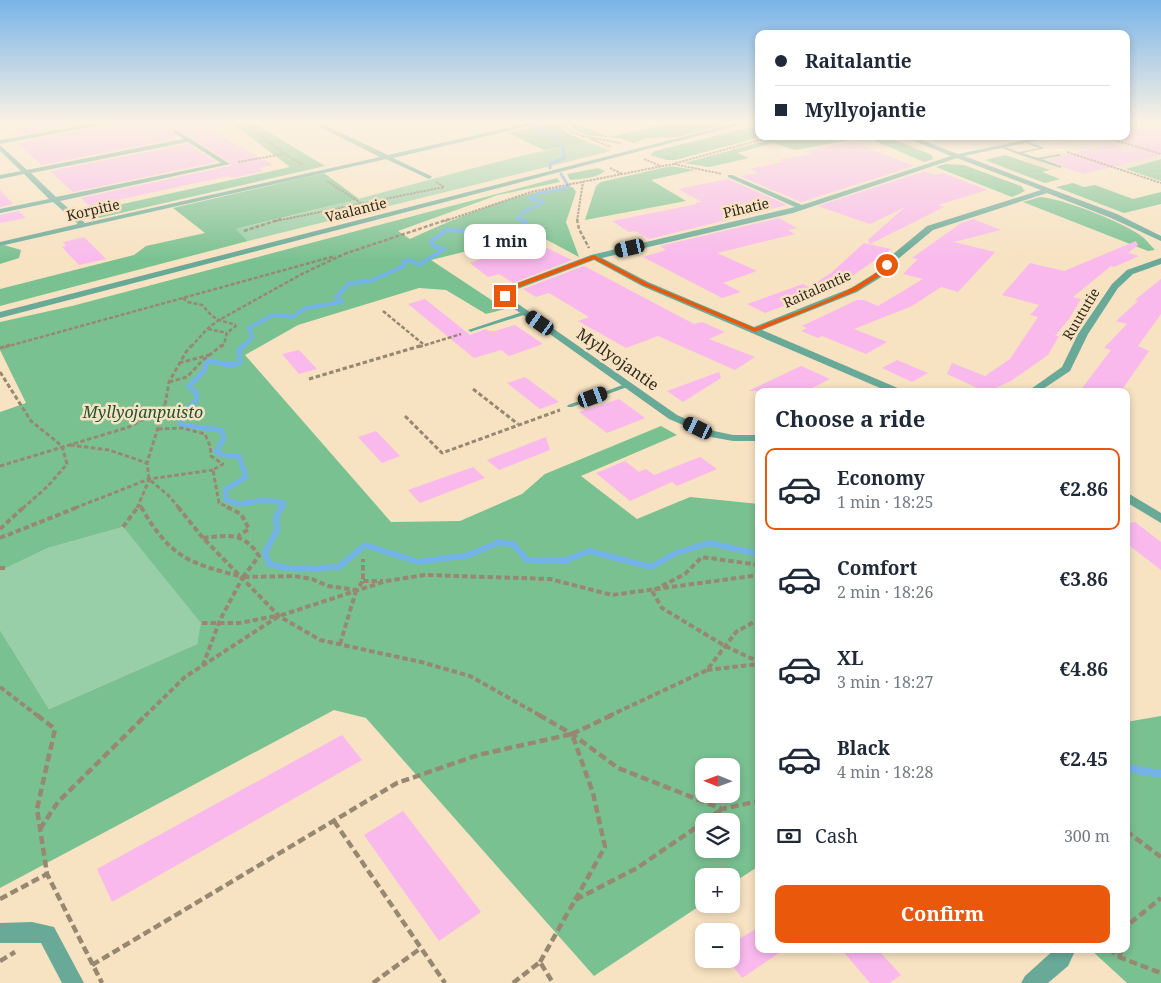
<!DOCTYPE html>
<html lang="en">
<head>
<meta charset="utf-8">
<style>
  :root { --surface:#fff; --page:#f2f2f3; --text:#1f2937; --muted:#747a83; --line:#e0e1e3; --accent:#ea580c }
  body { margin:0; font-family:"Noto Serif",serif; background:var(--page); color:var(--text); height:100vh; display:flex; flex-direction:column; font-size:19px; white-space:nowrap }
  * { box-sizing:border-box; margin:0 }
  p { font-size:16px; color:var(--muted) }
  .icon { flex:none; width:28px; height:28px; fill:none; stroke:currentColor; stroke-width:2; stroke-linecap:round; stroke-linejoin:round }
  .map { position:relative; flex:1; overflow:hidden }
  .drawer { position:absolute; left:755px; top:388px; width:375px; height:565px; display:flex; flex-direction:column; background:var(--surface); border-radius:10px; box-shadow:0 2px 8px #0003 }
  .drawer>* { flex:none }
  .hud { position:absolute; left:755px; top:30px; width:375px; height:110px; border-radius:10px; box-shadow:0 2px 8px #0003; display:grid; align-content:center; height:110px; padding:0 20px; background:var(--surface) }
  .needle { width:32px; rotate:271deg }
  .controls { position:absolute; left:695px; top:758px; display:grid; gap:10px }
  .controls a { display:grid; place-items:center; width:45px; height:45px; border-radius:10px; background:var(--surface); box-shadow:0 2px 8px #0003; font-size:25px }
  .end { position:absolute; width:22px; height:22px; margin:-11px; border:6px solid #ea580c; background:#fff; box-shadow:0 0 0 2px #fff }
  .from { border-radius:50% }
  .bubble { position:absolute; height:35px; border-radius:10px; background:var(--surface); box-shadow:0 2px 8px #0003; font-size:16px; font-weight:700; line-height:35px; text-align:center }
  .car { position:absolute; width:15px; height:30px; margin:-15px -8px; border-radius:6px; box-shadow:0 0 4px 1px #0007; background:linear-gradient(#222 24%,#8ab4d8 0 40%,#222 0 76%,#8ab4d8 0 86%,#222 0) }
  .hud b { display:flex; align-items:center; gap:18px; height:48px; font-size:19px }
  .hud b+b { border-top:1px solid var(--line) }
  .hud i { width:12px; height:12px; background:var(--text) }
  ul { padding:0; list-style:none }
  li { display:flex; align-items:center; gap:15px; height:82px; margin:0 10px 8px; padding:0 10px; border:2px solid transparent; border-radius:10px }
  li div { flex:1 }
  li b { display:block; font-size:19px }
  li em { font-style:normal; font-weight:700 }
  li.active { border-color:var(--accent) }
  li>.icon { width:45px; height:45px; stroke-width:1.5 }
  h2 { padding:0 20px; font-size:22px; line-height:60px }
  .pay { display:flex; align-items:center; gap:12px; height:55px; padding:0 20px; font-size:19px }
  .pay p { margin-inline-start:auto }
  .cta { display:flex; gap:10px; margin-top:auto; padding:10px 20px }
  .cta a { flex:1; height:58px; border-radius:10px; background:var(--accent); color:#fff; font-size:20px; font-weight:700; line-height:58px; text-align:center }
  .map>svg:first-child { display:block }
</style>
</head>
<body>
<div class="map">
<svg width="1161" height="983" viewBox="0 0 1161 983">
  <rect width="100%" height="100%" fill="#f7e2c2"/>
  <path fill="#f0d7b0" d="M 1059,151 L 1092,162 L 1050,170 L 1020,160 Z"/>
  <path fill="#ead8c7" d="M 1086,136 L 1093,136 L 1161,157 L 1161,159 L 1126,169 L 1050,144 Z"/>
  <g fill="#98cea8">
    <path d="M 588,142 L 611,151 L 248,241 L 236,229 C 277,219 318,210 358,199 C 435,179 510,156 588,142 Z"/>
    <path d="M 123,527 L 202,623 L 197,644 L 49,709 L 0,630 L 0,571 L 48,548 Z"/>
  </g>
  <g fill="#7ac191" fill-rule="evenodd">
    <path d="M 195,122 L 252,122 L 325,166 L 99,218 L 91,211 L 290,167 L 232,123 L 202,125 Z"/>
    <path d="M 551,122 L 558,122 L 567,133 L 588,142 L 544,150 L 508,133 Z"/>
    <path d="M 569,122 L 573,122 L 609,137 L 673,122 L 723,122 L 715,127 L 678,137 L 646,138 L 634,143 L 618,138 L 585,135 L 575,130 Z"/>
    <path d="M 759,125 L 759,136 L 764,136 L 675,160 L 667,160 L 650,155 L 655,151 Z"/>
    <path d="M 783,136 L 885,136 L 932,155 L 933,159 L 924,162 L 866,137 L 795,150 L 773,143 L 737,153 L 749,158 L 709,167 L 684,163 Z"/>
    <path d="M 1005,155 L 1050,170 L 1042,172 L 1060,179 L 1045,183 L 985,160 Z"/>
    <path d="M 1161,159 L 1161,181 L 1126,169 L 1158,160 Z"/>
    <path d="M 945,164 L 964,165 L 1021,186 L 1025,191 L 1012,197 L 936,167 Z"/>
    <path d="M 671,166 L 695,170 L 651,180 L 686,201 L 585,220 L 596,186 L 601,182 Z"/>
    <path d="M 598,168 L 605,171 C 597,178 581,179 570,180 L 567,174 Z"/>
    <path d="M 324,173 L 359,199 L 236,229 L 248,241 L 0,306 L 0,289 L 134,255 L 146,246 L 205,233 L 173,208 Z"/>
    <path d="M 557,178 L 560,182 L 498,195 L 398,231 L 410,239 C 453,219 526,188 573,187 L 576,192 L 566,222 L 579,257 L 536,234 L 431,260 L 505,309 L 486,314 L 446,290 L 419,288 L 298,325 L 245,355 L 391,522 L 460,521 L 522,494 L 545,474 L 661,426 L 677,435 L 581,476 L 637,519 L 690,497 L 759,504 L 759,866 L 731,884 L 731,876 L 704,876 L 704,903 L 594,976 L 366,718 L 334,710 L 0,888 L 0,630 L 49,709 L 197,644 L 201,623 L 123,527 L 48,548 L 0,571 L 0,412 L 26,403 L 0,350 L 0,322 L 72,306 ZM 704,766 L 731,766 L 731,794 L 704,794 ZM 704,821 L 731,821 L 731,849 L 704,849 Z"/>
    <path d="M 1073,183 L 1084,187 L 1095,185 L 1133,199 L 1161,192 L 1161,204 L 1124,213 L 1056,187 Z"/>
    <path d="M 1040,197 C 1062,198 1128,224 1144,238 C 1148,242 1151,246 1155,250 L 1148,251 L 1023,202 Z"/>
    <path d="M 4,245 L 21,250 L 19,258 L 0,264 L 0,246 Z"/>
    <path d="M 1161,716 L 1161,983 L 1127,983 L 1090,949 L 1126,949 L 1126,722 Z"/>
  </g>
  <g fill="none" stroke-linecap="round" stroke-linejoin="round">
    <g stroke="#74b3e7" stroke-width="3">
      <path d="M 533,127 L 556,137 L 556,142 L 563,147 L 564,158 L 550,164 L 550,168"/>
      <path d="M 524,221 L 517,219 L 522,212 L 541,204 L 542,201 L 528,199 L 538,194 L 569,187 L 561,174"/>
    </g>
    <path stroke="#74b3e7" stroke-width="4" d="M 243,347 L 252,338 L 249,328 L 273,315 L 292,317 L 306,308 L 342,302 L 336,297 L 350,283 L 371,281 L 404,266 L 403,262 L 410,260 L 419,265 L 444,249 L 433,246 L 431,241 L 447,230 L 466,231 L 474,226 L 516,228 L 523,226 L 526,221 L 518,219"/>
    <path stroke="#74b3e7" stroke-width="5" d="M 244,345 L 239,350 L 240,363 L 230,365 L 207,361 L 204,371 L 189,386 L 197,394 L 196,401 L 179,416 L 181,425 L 221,430 L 224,438 L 216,452 L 226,456 L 239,456 L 246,477 L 225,490 L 226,500 L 239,504 L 265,500 L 284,503 L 281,508"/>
    <path stroke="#74b3e7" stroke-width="6" d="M 282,507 L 276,517 L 277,530 L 265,553 L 269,564 L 292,569 L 339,567 L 365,545 L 418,562 L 469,555 L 497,543 L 513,544 L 528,561 L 567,560 L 589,551 L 651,567 L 676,553 L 709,543 L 759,554"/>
    <path stroke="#74b3e7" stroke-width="8" d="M 1126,768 L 1161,774"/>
  </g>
  <g fill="#f9b9ed">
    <path d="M 54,122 L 93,122 L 10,136 L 8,135 L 17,133 L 13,130 L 14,129 Z"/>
    <path d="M 118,122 L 216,122 L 217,134 L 273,165 L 259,168 L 264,171 L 232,178 L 229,176 L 89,206 L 81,198 L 230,166 L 232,164 L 175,127 L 171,132 L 178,138 L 42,165 L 17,143 L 116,124 Z"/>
    <path d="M 1133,126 L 1161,127 L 1161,155 L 1084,174 L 1063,167 L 1062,164 L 1049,160 L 1102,146 L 1101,141 L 1126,149 L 1126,127 Z"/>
    <path d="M 854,142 L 914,166 L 801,202 L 740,176 L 758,173 L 749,169 L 783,162 L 778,160 L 812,154 L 804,151 Z"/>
    <path d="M 188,144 L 216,162 L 73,192 L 50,171 Z"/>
    <path d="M 925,171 L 934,175 L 943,173 L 987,190 L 938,205 L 944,207 L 870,244 L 868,240 L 905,207 L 870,224 L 818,206 Z"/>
    <path d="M 728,179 L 787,205 L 649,239 L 635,231 L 629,232 L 612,221 L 697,204 L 695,203 L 702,202 L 678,189 Z"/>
    <path d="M 0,190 L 13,204 L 0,207 Z"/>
    <path d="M 19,211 L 26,218 L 0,223 L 0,215 Z"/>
    <path d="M 779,218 L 797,228 L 788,230 L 795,234 L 717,253 L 757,271 L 723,283 L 741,292 L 722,298 L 643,257 L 666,250 L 660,246 Z"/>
    <path d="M 973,219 L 1001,230 L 954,242 L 995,252 L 958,292 L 941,287 L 912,306 L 854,329 L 887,342 L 866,354 L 822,336 L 818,338 L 801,331 L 807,328 L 802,326 L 857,300 L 864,300 L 878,306 L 923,279 L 903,274 L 918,259 L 912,258 L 961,223 Z"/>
    <path d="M 84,237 L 106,259 L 79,265 L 62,247 L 66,246 L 63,242 Z"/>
    <path d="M 532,241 L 572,260 L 513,283 L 499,274 L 488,277 L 470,263 Z"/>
    <path d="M 1136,241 L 1138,245 L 1128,253 L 1139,256 L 1114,267 L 1111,266 L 1073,297 L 1081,299 L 1069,319 L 1055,336 L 1059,336 L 1048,355 L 1011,381 L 989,391 L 984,391 L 947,374 L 952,363 L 985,376 L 1010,359 L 1038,317 L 1030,315 L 1039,305 L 1002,295 L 1030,263 L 1064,271 Z"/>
    <path d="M 864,243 L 891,249 L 839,285 L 765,313 L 747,304 L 803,284 L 809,287 L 831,273 Z"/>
    <path d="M 584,266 L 694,324 L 702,322 L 725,332 L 709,339 L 755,357 L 735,370 L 658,336 L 626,348 L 578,321 L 589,317 L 549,293 L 536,297 L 523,289 Z"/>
    <path d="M 1161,279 L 1161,314 L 1138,346 L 1149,351 L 1121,391 L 1080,391 L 1111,350 L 1104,348 L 1127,324 L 1116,321 L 1138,301 L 1135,300 Z"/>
    <path d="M 425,299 L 470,335 L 486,329 L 489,331 L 495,331 L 515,325 L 543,344 L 509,356 L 501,350 L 474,358 L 408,304 Z"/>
    <path d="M 299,350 L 317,369 L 299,374 L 282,354 Z"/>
    <path d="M 897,360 L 928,373 L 912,382 L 882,368 Z"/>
    <path d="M 801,366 L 830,379 L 806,391 L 748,391 Z"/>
    <path d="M 719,372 L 721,378 L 683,402 L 667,391 Z"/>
    <path d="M 525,377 L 559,402 L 540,409 L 507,383 Z"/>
    <path d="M 619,399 L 645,418 L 607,433 L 579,412 Z"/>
    <path d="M 376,431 L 400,456 L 382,463 L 358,437 Z"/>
    <path d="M 546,437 L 550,450 L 499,470 L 487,460 Z"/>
    <path d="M 700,457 L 717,469 L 677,486 L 672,482 L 630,501 L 596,473 L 625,461 L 639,472 L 646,469 L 654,475 Z"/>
    <path d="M 473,467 L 485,478 L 420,503 L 408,490 Z"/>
    <path d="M 1135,522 L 1161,542 L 1161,570 L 1126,543 L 1126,524 Z"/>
    <path d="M 342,735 L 362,760 L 112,902 L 97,869 Z"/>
    <path d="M 403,811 L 481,912 L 439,941 L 364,835 Z"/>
    <path d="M 759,927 L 759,949 L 785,949 L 742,978 L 731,964 L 731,944 Z"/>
    <path d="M 841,949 L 877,949 L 901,975 L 889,983 L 870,983 Z"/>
  </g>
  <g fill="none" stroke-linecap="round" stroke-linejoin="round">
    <g stroke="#978872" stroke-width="2" stroke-dasharray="2.5 1" stroke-linecap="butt">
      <path d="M 243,122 L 285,154 L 303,165"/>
      <path d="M 562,122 L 570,131 L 582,136"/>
      <path d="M 1126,125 L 1148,124"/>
      <path d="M 582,136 L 621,143"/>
      <path d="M 1101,136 L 1161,154"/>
      <path d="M 591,139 L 611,147"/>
      <path d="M 1064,139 L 1076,136"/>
      <path d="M 1067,152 L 1161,183"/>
      <path d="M 644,159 L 661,166"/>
      <path d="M 238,162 L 284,154"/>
      <path d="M 674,164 L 722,174"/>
      <path d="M 610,168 L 622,174"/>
      <path d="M 327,181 L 370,209"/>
      <path d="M 276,221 L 444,187 L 436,182"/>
      <path d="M 445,221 L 531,192 L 673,164 L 774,136"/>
      <path d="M 577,221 L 583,182"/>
    </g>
    <g stroke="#978872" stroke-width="2.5" stroke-dasharray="4 2" stroke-linecap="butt">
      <path d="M 577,219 L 579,229 L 589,248"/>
      <path d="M 244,231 L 281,219"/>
      <path d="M 344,254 L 449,219"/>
      <path d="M 183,298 L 188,302 L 202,305 L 212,316 L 219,320 L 236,325"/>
      <path d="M 383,311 L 423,344"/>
      <path d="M 208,329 L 227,333"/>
      <path d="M 5,347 L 335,256"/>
      <path d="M 191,347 L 207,329 L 219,320 L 302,274 L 344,254"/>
      <path d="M 221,347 L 224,344 L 227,333 L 237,325"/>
      <path d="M 419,347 L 461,334"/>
    </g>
    <g stroke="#978872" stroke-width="3" stroke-dasharray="4.5 2.5" stroke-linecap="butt">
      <path d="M 0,348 L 10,345"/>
      <path d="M 179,363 L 209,355"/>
      <path d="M 0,372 L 31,421 L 62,446 L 67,464 L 47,487 L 23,508"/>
      <path d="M 309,379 L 423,345"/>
      <path d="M 169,382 L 187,377 L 202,361 L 222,345"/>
      <path d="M 473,389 L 518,424"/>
      <path d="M 405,416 L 442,453 L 560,410"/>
      <path d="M 158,429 L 182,428 L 205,434 L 210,446 L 211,456 L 223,464 L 213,470 L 219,503 L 230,508"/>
      <path d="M 70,445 L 109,450 L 147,463"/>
      <path d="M 0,466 L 129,427 L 153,414 L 164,405"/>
      <path d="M 140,505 L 142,508"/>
      <path d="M 75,508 L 149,479 L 213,470"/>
      <path d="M 137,508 L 149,480"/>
      <path d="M 179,508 L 170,497 L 149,479 L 147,463 L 165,405 L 169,382 L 186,352 L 192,345"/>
    </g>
    <g stroke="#978872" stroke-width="4" stroke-dasharray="5.5 3" stroke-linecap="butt">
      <path d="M 141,507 C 171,558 188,563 243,577 L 220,620 L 203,665"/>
      <path d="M 178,507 L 203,538 L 279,616 L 320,640 L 421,662 L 470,676 L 541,716"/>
      <path d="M 227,507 L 241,514 L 249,529 L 238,536"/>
      <path d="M 123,527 L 138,507"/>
      <path d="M 0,529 L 24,507"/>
      <path d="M 0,538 L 78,507"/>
      <path d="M 203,538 C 228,535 244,532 259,556 L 243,577"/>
      <path d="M 759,565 L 702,557 L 685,574 L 652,591 L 662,608 L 725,646 L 759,662"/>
      <path d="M 0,568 L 5,568"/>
      <path d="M 244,577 L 294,576 L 312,579 L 328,586 L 356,590 L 363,581 L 363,559"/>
      <path d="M 363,581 L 383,581"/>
      <path d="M 202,623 L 239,623 L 276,616"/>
      <path d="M 340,644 L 356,591"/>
      <path d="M 707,670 L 759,664"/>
      <path d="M 0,687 L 38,716"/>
      <path d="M 145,716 L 185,677 L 279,616 L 386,581 L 425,575 L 550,579 L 612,595 L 759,575"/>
      <path d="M 609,716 L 707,670 L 736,632 L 759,619"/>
    </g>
    <g stroke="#978872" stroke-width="4.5" stroke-dasharray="8 4" stroke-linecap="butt">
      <path d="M 37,715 L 55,729 L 37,809 L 47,874 L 102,983"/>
      <path d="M 539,715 L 572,734 L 618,768 L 722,809 L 759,801"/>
      <path d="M 572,734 L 612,715"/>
      <path d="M 334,821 L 445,983"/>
      <path d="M 704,821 L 721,810"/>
      <path d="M 40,829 L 58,802 L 146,715"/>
      <path d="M 1126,831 L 1161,857"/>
      <path d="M 0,899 L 47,874"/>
      <path d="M 1126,934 L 1129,924 L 1161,898"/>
      <path d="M 1109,949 L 1119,957 L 1161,973"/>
      <path d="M 1119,957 L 1122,949"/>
      <path d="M 0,961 L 15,952"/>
      <path d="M 540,962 L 575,900 L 637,868 L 704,822"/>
      <path d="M 92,965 L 397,783 L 478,755 L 572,734 L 593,793 L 605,847 L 575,900"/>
      <path d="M 373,983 L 421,948"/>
      <path d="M 513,983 L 540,962 L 553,983"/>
    </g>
    <g fill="#69a997" fill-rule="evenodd">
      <path d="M 1026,141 L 1045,148 L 1023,153 L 1038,158 L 1060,154 L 1060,156 L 1042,159 L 1061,166 L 1061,168 L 1020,155 L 1000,147 L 1002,146 L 1019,152 L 1039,148 L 1026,143 Z"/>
      <path d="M 525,311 L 527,312 L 527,314 L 473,331 L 471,332 L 468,330 Z"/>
      <path d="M 628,383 L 631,385 L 630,386 L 572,407 L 568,407 L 567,406 L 568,405 Z"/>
    </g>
    <g fill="#69a997" fill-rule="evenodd">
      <path d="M 103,122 L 116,122 L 0,144 L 0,140 Z"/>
      <path d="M 310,122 L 318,122 L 388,155 L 535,122 L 546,122 L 393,158 L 431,176 L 432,177 L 429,179 L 386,159 L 0,246 L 0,242 L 78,224 L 53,202 L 0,213 L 0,209 L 49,199 L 24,174 L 0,179 L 0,175 L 21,171 L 0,151 L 0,145 L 27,170 L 183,139 L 173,132 L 175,129 L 230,164 L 60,201 L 85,223 L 380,157 ZM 188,142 L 221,163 L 56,197 L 31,173 Z"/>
      <path d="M 1156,122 L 1161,122 L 1161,124 L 1157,123 Z"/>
      <path d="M 902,136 L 911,136 L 958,154 L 1044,136 L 1058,136 L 964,156 L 1117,214 L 1161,236 L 1161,241 L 1111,218 L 1047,193 L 933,230 L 898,259 L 883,276 L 857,292 L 762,330 L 900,389 L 901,391 L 887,391 L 642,286 L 594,260 L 515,290 L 510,295 L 511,299 L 677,415 L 714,431 L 733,435 L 759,435 L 759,441 L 733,441 L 711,437 L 669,419 L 502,300 L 500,295 L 509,286 L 591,255 L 795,207 L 728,177 L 728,175 L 732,175 L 802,205 L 951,156 ZM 957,158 L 1041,190 L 927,226 L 892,255 L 877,272 L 851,288 L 754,327 L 648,282 L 602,258 L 793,213 Z"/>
      <path d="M 1161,258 L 1161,264 L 1133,274 L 1118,288 L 1088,334 L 1070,371 L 1040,391 L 1028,391 L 1062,367 L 1078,334 L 1112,284 L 1127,270 Z"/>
      <path d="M 1126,492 L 1161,513 L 1161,523 L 1126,502 Z"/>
      <path d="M 32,922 L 54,927 L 84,983 L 62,983 L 41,943 L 0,943 L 0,923 Z"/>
      <path d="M 1055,949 L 1076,949 L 1068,966 L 1048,983 L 1021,983 L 1025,976 Z"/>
    </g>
    <path fill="#69a997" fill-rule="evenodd" d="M 741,122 L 751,122 L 0,318 L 0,312 Z"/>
  </g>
  <linearGradient id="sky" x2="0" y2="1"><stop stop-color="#79b4e8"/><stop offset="0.47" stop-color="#fbf2e4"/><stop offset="1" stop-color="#fbf2e4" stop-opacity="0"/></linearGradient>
  <rect width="1161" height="260" fill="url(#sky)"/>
  <path fill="#ea580c" d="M 594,255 L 647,283 L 755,328 C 791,313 861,292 885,264 L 890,265 L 881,275 L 856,291 L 755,332 L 643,285 L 594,259 L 514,289 L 507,297 L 502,296 L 510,286 Z"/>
  <g text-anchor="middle" stroke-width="5" stroke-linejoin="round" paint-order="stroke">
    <g font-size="14" fill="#332b1f" stroke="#f7e2c2">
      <text transform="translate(746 208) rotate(-13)" y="5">Pihatie</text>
      <text transform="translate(93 210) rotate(-13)" y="5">Korpitie</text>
      <text transform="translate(356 210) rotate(-14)" y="5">Vaalantie</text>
      <text transform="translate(817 289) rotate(-24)" y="5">Raitalantie</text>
      <text transform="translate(1081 314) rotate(-59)" y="5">Ruututie</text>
    </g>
    <g font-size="16" fill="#332b1f" stroke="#f7e2c2">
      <text transform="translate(618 359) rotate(35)" y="6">Myllyojantie</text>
    </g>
    <g font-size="16" font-style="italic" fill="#1f5434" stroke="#f7e2c2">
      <text x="143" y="418">Myllyojanpuisto</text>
    </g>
  </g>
</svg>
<div class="controls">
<a><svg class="needle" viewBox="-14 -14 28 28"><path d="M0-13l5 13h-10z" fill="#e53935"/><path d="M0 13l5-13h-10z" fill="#747a83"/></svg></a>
<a><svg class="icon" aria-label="layers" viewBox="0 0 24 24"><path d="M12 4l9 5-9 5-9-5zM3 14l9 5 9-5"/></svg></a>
<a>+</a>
<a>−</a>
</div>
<i class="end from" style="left:887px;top:265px"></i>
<i class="end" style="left:505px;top:296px"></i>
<div class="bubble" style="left:464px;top:224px;width:82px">1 min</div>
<i class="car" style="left:630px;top:248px;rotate:257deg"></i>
<i class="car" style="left:540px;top:323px;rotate:305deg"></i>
<i class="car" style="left:593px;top:397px;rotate:70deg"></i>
<i class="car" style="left:698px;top:428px;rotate:296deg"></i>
<div class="hud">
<b><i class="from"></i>Raitalantie</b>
<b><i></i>Myllyojantie</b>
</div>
<section class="drawer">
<h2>Choose a ride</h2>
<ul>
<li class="active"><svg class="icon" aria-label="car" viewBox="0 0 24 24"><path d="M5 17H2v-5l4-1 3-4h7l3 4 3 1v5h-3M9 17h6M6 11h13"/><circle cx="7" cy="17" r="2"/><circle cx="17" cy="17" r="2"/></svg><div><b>Economy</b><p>1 min · 18:25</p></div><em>€2.86</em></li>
<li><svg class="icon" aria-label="car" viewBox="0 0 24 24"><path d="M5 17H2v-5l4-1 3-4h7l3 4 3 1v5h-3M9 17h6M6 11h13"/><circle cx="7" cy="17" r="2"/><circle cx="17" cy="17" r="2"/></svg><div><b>Comfort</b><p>2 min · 18:26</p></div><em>€3.86</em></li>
<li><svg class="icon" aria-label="car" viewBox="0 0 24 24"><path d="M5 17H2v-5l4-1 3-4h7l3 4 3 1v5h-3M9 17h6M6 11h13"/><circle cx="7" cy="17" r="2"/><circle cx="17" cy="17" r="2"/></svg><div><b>XL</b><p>3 min · 18:27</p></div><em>€4.86</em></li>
<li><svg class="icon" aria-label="car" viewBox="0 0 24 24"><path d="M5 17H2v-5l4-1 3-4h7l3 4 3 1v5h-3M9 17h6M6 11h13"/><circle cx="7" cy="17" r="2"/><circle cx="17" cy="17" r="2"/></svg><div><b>Black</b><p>4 min · 18:28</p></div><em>€2.45</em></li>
</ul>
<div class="pay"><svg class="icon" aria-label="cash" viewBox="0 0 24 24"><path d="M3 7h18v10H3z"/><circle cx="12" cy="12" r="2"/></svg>Cash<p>300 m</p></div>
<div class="cta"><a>Confirm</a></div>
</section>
</div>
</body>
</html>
